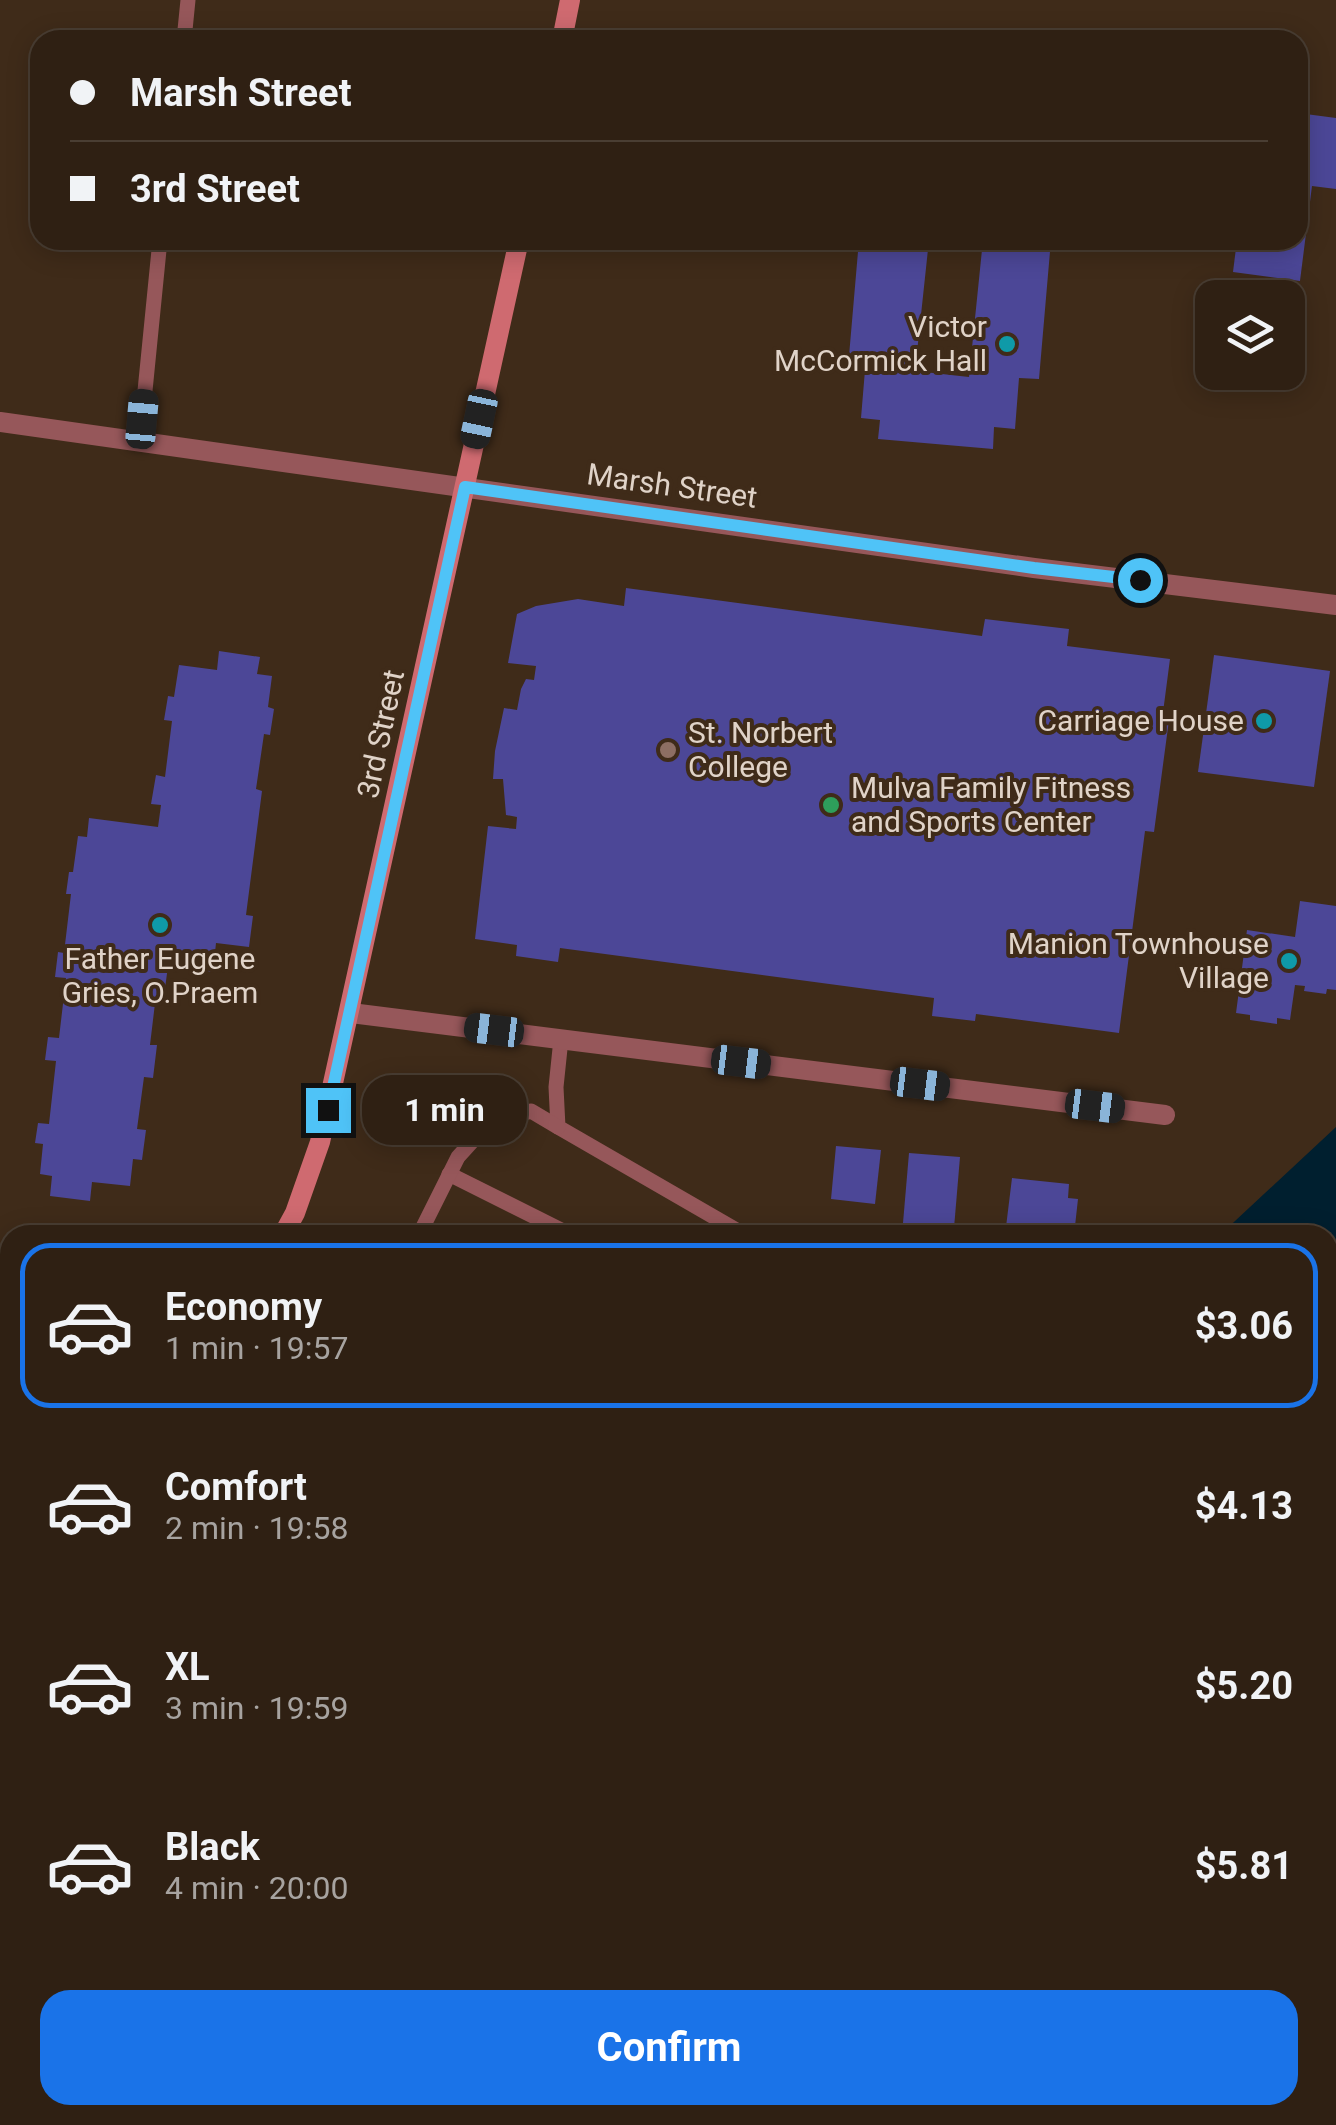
<!DOCTYPE html>
<html lang="en">
<head>
<meta charset="utf-8">
<style>
  :root { --surface:#2f2013; --page:#3b2d21; --text:#f1f3f6; --muted:#a7a3a0; --line:#4a3e33; --accent:#1a73e8 }
  body { margin:0; font-family:Roboto,sans-serif; background:var(--page); color:var(--text); height:100vh; display:flex; flex-direction:column; font-size:38px; white-space:nowrap }
  * { box-sizing:border-box; margin:0 }
  p { font-size:32px; color:var(--muted) }
  .icon { flex:none; width:55px; height:55px; fill:none; stroke:currentColor; stroke-width:2; stroke-linecap:round; stroke-linejoin:round }
  .map { position:relative; flex:1; overflow:hidden }
  .sheet { position:absolute; left:0px; top:1225px; width:1338px; height:900px; display:flex; flex-direction:column; background:var(--surface); border-radius:30px 30px 0 0; box-shadow:0 5px 25px #0003,0 0 0 2px var(--line) }
  .sheet>* { flex:none }
  .hud { position:absolute; left:30px; top:30px; width:1278px; height:220px; border-radius:30px; box-shadow:0 5px 25px #0003,0 0 0 2px var(--line); display:grid; align-content:center; height:220px; padding:0 40px; background:var(--surface) }
  .buttons { position:absolute; left:1195px; top:280px; display:grid; gap:20px }
  .buttons a { display:grid; place-items:center; width:110px; height:110px; border-radius:20px; background:var(--surface); box-shadow:0 5px 25px #0003,0 0 0 2px var(--line); font-size:50px }
  .end { position:absolute; width:45px; height:45px; margin:-22px; border:12px solid #4fc3f7; background:#111; box-shadow:0 0 0 5px #111 }
  .from { border-radius:50% }
  .bubble { position:absolute; height:70px; border-radius:30px; background:var(--surface); box-shadow:0 5px 25px #0003,0 0 0 2px var(--line); font-size:32px; font-weight:700; line-height:70px; text-align:center }
  .car { position:absolute; width:30px; height:60px; margin:-30px -15px; border-radius:12px; box-shadow:0 0 8px 2px #0007; background:linear-gradient(#222 24%,#8ab4d8 0 40%,#222 0 76%,#8ab4d8 0 86%,#222 0) }
  .hud b { display:flex; align-items:center; gap:35px; height:95px; font-size:38px }
  .hud b+b { border-top:2px solid var(--line) }
  .hud i { width:25px; height:25px; background:var(--text) }
  ul { padding:18px 0 0; list-style:none }
  li { display:flex; align-items:center; gap:30px; height:165px; margin:0 20px 15px; padding:0 20px; border:5px solid transparent; border-radius:30px }
  li div { flex:1 }
  li b { display:block; font-size:38px }
  li em { font-style:normal; font-weight:700 }
  li.active { border-color:var(--accent) }
  li>.icon { width:90px; height:90px; stroke-width:1.5 }
  .button { display:flex; gap:20px; margin-top:auto; padding:20px 40px }
  .button a { flex:1; height:115px; border-radius:30px; background:var(--accent); color:#fff; font-size:40px; font-weight:700; line-height:115px; text-align:center }
  .map>svg:first-child { display:block }
</style>
</head>
<body>
<div class="map">
<svg width="1336" height="2125" viewBox="0 0 1336 2125">
  <rect width="100%" height="100%" fill="#3f2b19"/>
  <path fill="#001f2f" d="M 1336,1127 L 1336,2125 L 551,2125 L 558,2115 L 1328,2115 L 1328,1235 L 1220,1235 Z"/>
  <g fill="#4c4797">
    <path d="M 1298,113 L 1336,118 L 1336,189 L 1312,186 L 1300,281 L 1233,272 L 1237,240 L 1298,240 Z"/>
    <path d="M 859,240 L 929,240 L 915,371 L 969,377 L 983,240 L 1051,240 L 1039,379 L 1019,378 L 1015,429 L 994,427 L 993,449 L 878,439 L 880,420 L 861,418 L 866,358 L 849,356 Z"/>
    <path d="M 626,588 L 982,636 L 985,619 L 1069,629 L 1067,646 L 1170,659 L 1162,720 L 1169,720 L 1154,832 L 1145,831 L 1119,1033 L 976,1014 L 975,1021 L 932,1016 L 934,998 L 560,948 L 558,962 L 516,956 L 517,945 L 475,939 L 488,826 L 516,829 L 517,817 L 506,815 L 503,779 L 493,779 L 495,751 L 504,708 L 517,710 L 521,689 L 526,679 L 534,680 L 536,666 L 508,663 L 517,614 L 536,606 L 578,599 L 624,606 Z"/>
    <path d="M 219,651 L 260,657 L 257,674 L 272,676 L 268,707 L 274,709 L 270,735 L 264,734 L 256,789 L 262,791 L 246,915 L 253,916 L 249,947 L 216,943 L 213,972 L 168,966 L 164,996 L 156,995 L 150,1045 L 157,1045 L 153,1078 L 144,1077 L 137,1129 L 146,1130 L 142,1160 L 133,1159 L 130,1186 L 92,1182 L 90,1201 L 50,1196 L 52,1176 L 40,1174 L 43,1144 L 35,1143 L 38,1123 L 49,1124 L 56,1061 L 45,1060 L 48,1037 L 59,1038 L 66,978 L 55,977 L 58,952 L 64,953 L 71,894 L 66,894 L 69,872 L 73,872 L 78,836 L 87,837 L 89,818 L 158,827 L 161,805 L 151,804 L 156,775 L 165,777 L 172,721 L 164,720 L 168,696 L 174,697 L 179,665 L 217,670 Z"/>
    <path d="M 1214,655 L 1330,671 L 1314,787 L 1198,772 Z"/>
    <path d="M 1300,901 L 1336,906 L 1336,990 L 1327,989 L 1326,994 L 1304,991 L 1305,986 L 1295,985 L 1290,1020 L 1277,1018 L 1277,1024 L 1250,1020 L 1250,1015 L 1236,1013 L 1247,930 L 1295,937 Z"/>
    <path d="M 836,1146 L 881,1150 L 875,1204 L 831,1199 Z"/>
    <path d="M 909,1153 L 960,1157 L 954,1228 L 903,1223 Z"/>
    <path d="M 1012,1178 L 1069,1184 L 1068,1198 L 1078,1199 L 1074,1235 L 1005,1235 Z"/>
    <path d="M 0,1356 L 10,1357 L 10,1477 L 0,1476 Z"/>
    <path d="M 10,1901 L 10,1944 L 0,1939 L 0,1920 Z"/>
    <path d="M 0,1980 L 10,1985 L 10,2043 L 0,2038 Z"/>
    <path d="M 0,2095 L 10,2100 L 10,2115 L 20,2115 L 15,2125 L 0,2125 Z"/>
    <path d="M 312,2115 L 379,2115 L 374,2125 L 306,2125 Z"/>
  </g>
  <g fill="none" stroke-linecap="round" stroke-linejoin="round">
    <g stroke="#96575a" stroke-width="15">
      <path d="M 184,40 L 188,0"/>
      <path d="M 140,441 L 160,240"/>
      <path d="M 561,1039 L 556,1087 L 558,1127 L 745,1235"/>
      <path d="M 449,1174 L 571,1235"/>
      <path d="M 419,1235 L 458,1157 L 488,1124 L 531,1111 L 558,1127"/>
    </g>
    <g stroke="#96575a" stroke-width="20">
      <path d="M 0,422 L 1034,568 L 1336,605"/>
      <path d="M 351,1013 L 1165,1115"/>
      <path d="M 0,1803 L 10,1808"/>
    </g>
    <g stroke="#cf6a70" stroke-width="20">
      <path d="M 562,40 L 570,0"/>
      <path d="M 283,1235 L 295,1213 L 320,1142 L 519,240"/>
      <path d="M 0,1761 L 10,1742"/>
    </g>
  </g>
  <g fill="none" stroke-linecap="round" stroke-linejoin="round">
    <path stroke="#4fc3f7" stroke-width="12" d="M 328,1110 L 465,487 L 1034,568 L 1140,580"/>
  </g>
  <g fill="#0f9aa8" stroke="#3f2b19" stroke-width="4">
    <circle cx="1007" cy="344" r="10"/>
    <circle cx="1264" cy="721" r="10"/>
    <circle cx="160" cy="925" r="10"/>
    <circle cx="1289" cy="961" r="10"/>
  </g>
  <circle fill="#8d6e63" stroke="#3f2b19" stroke-width="4" cx="668" cy="750" r="10"/>
  <circle fill="#2e9e5b" stroke="#3f2b19" stroke-width="4" cx="831" cy="805" r="10"/>
  <g text-anchor="middle" stroke-width="8" stroke-linejoin="round" paint-order="stroke">
    <g font-size="30" fill="#e0d3c8" stroke="#3f2b19" text-anchor="end">
      <text x="987" y="337">Victor<tspan x="987" dy="34">McCormick Hall</tspan></text>
      <text x="1244" y="731">Carriage House</text>
      <text x="688" y="743" text-anchor="start">St. Norbert<tspan x="688" dy="34">College</tspan></text>
      <text x="851" y="798" text-anchor="start">Mulva Family Fitness<tspan x="851" dy="34">and Sports Center</tspan></text>
      <text x="1269" y="954">Manion Townhouse<tspan x="1269" dy="34">Village</tspan></text>
      <text x="160" y="969" text-anchor="middle">Father Eugene<tspan x="160" dy="34">Gries, O.Praem</tspan></text>
    </g>
    <g font-size="30" fill="#e0d3c8" stroke="#3f2b19">
      <text transform="translate(672 486) rotate(8)" y="10">Marsh Street</text>
      <text transform="translate(381 734) rotate(-78)" y="10">3rd Street</text>
    </g>
  </g>
</svg>
<div class="buttons">
<a><svg class="icon" aria-label="layers" viewBox="0 0 24 24"><path d="M12 4l9 5-9 5-9-5zM3 14l9 5 9-5"/></svg></a>
</div>
<i class="end from" style="left:1140px;top:580px"></i>
<i class="end" style="left:328px;top:1110px"></i>
<div class="bubble" style="left:362px;top:1075px;width:165px">1 min</div>
<i class="car" style="left:142px;top:419px;rotate:5deg"></i>
<i class="car" style="left:479px;top:419px;rotate:192deg"></i>
<i class="car" style="left:494px;top:1030px;rotate:277deg"></i>
<i class="car" style="left:741px;top:1062px;rotate:97deg"></i>
<i class="car" style="left:920px;top:1084px;rotate:97deg"></i>
<i class="car" style="left:1095px;top:1106px;rotate:97deg"></i>
<div class="hud">
<b><i class="from"></i>Marsh Street</b>
<b><i></i>3rd Street</b>
</div>
<section class="sheet">
<ul>
<li class="active"><svg class="icon" aria-label="car" viewBox="0 0 24 24"><path d="M5 17H2v-5l4-1 3-4h7l3 4 3 1v5h-3M9 17h6M6 11h13"/><circle cx="7" cy="17" r="2"/><circle cx="17" cy="17" r="2"/></svg><div><b>Economy</b><p>1 min · 19:57</p></div><em>$3.06</em></li>
<li><svg class="icon" aria-label="car" viewBox="0 0 24 24"><path d="M5 17H2v-5l4-1 3-4h7l3 4 3 1v5h-3M9 17h6M6 11h13"/><circle cx="7" cy="17" r="2"/><circle cx="17" cy="17" r="2"/></svg><div><b>Comfort</b><p>2 min · 19:58</p></div><em>$4.13</em></li>
<li><svg class="icon" aria-label="car" viewBox="0 0 24 24"><path d="M5 17H2v-5l4-1 3-4h7l3 4 3 1v5h-3M9 17h6M6 11h13"/><circle cx="7" cy="17" r="2"/><circle cx="17" cy="17" r="2"/></svg><div><b>XL</b><p>3 min · 19:59</p></div><em>$5.20</em></li>
<li><svg class="icon" aria-label="car" viewBox="0 0 24 24"><path d="M5 17H2v-5l4-1 3-4h7l3 4 3 1v5h-3M9 17h6M6 11h13"/><circle cx="7" cy="17" r="2"/><circle cx="17" cy="17" r="2"/></svg><div><b>Black</b><p>4 min · 20:00</p></div><em>$5.81</em></li>
</ul>
<div class="button"><a>Confirm</a></div>
</section>
</div>
</body>
</html>
